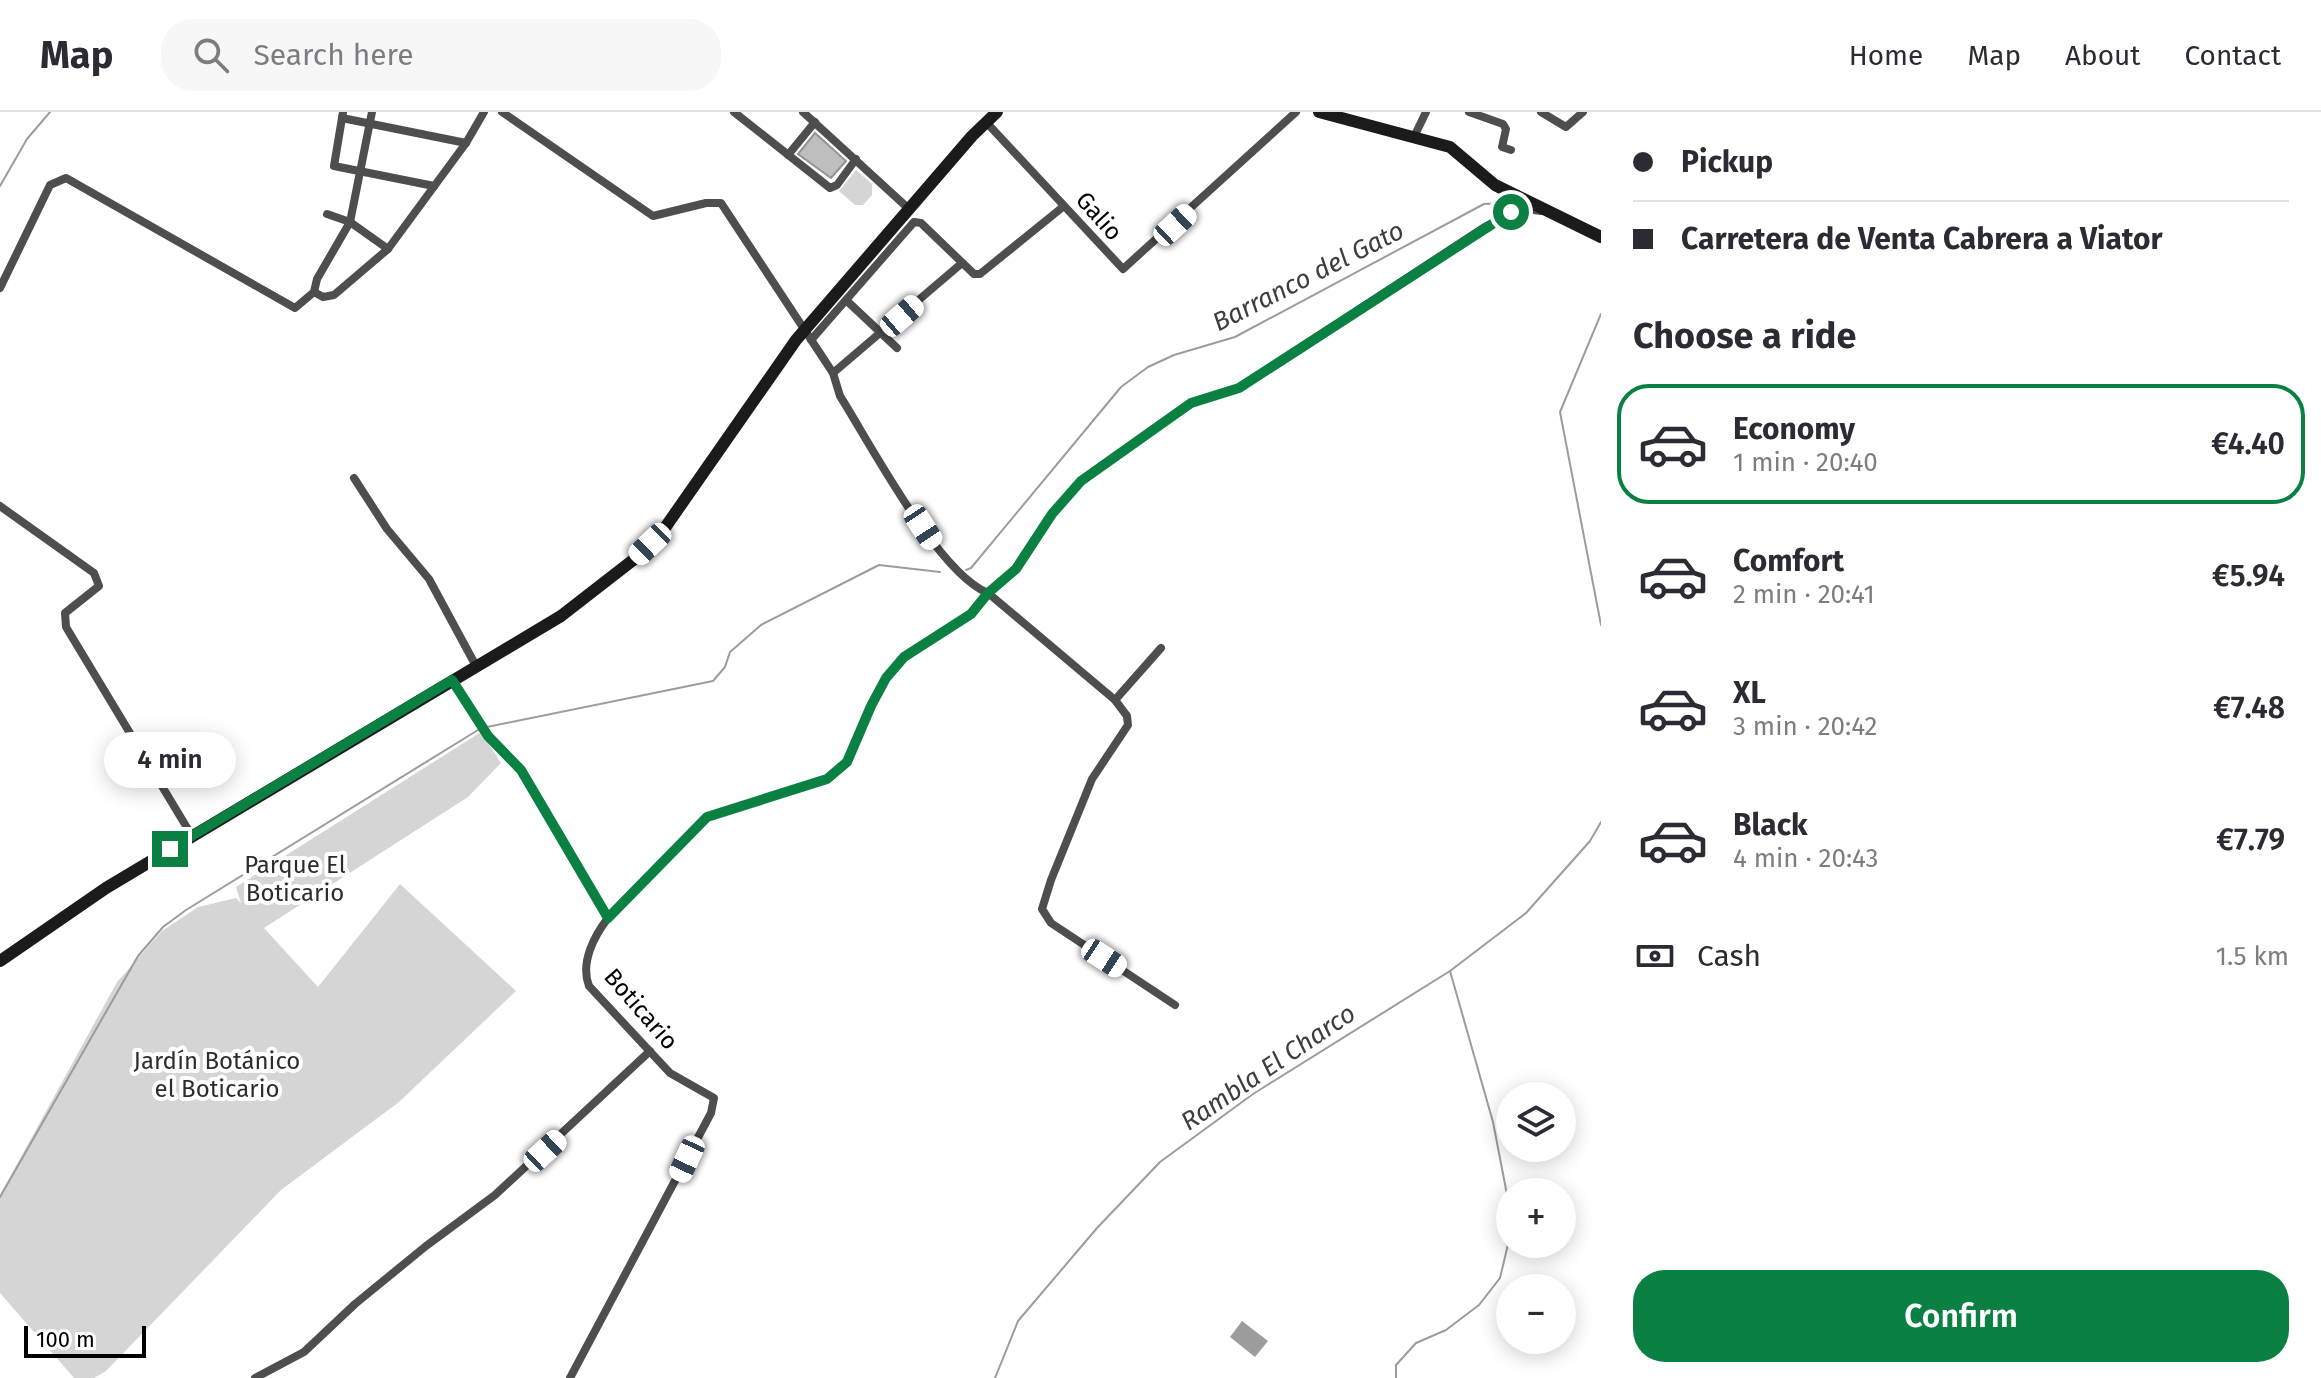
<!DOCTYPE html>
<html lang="en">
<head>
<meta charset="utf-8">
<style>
  :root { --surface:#fff; --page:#f7f7f7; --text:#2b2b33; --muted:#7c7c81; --line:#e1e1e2; --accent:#0b8043 }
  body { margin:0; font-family:"Fira Sans",sans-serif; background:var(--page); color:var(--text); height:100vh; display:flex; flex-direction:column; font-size:30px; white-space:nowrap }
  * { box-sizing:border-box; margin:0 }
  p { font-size:26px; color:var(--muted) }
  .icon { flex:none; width:44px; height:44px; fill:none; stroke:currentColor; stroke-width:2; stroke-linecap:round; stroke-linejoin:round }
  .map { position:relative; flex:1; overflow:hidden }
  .side { display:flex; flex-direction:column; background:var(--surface); width:720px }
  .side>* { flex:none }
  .top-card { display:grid; align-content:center; height:176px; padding:0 32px; background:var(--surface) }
  .buttons { position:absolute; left:1496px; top:970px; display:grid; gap:16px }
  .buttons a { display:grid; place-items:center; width:80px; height:80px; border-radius:50%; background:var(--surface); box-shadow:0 4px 20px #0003; font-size:40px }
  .scale { position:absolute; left:24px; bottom:20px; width:122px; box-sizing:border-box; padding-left:8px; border:4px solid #000; border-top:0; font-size:22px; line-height:28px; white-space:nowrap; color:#000; -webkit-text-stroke:6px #fff; paint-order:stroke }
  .end { position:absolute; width:36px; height:36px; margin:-18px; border:10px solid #0b8043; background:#fff; box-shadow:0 0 0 4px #fff }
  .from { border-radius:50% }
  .bubble { position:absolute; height:56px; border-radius:28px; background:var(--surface); box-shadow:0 4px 20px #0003; font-size:26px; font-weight:600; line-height:56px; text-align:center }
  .car { position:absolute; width:24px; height:48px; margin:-24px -12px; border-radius:10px; box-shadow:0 0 6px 2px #0007; background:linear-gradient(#fff 24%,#345 0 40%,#fff 0 76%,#345 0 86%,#fff 0) }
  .top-card b { display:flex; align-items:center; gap:28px; height:76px; font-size:30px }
  .top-card b+b { border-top:2px solid var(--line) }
  .top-card i { width:20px; height:20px; background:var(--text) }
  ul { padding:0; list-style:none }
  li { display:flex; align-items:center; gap:24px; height:120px; margin:0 16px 12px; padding:0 16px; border:4px solid transparent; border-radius:32px }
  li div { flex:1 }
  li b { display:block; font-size:30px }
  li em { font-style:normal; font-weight:600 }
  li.selected { border-color:var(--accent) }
  li>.icon { width:72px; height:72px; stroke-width:1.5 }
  h2 { padding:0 32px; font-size:36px; line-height:96px }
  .pay { display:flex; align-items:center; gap:20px; height:88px; padding:0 32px; font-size:30px }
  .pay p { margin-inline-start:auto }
  .cta { display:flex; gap:16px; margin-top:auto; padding:16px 32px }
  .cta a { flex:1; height:92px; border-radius:32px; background:var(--accent); color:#fff; font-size:32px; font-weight:600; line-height:92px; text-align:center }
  header { display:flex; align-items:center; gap:48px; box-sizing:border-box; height:112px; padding:0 40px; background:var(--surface); border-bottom:2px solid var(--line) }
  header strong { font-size:38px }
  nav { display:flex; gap:44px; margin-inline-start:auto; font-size:28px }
  .search { width:560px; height:72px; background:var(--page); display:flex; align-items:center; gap:20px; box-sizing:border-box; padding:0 28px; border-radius:32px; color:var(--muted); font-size:30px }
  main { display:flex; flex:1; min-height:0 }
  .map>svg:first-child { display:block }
</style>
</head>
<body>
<header>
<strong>Map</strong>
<div class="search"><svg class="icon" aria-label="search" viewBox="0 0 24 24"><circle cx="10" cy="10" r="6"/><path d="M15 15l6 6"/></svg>Search here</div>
<nav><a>Home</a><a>Map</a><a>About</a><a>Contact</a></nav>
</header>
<main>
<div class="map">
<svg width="1601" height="1266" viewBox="0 0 1601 1266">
  <rect width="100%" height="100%" fill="#fff"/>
  <g fill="#d5d5d5">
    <path d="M 856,58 L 872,72 L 872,83 L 863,93 L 855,93 L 839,79 Z"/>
    <path d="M 481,620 L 501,651 L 468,685 L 264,816 L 318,875 L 400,772 L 516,879 L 399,990 L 281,1078 L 106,1259 L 94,1266 L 74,1266 L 0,1181 L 0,1083 L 117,870 L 162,819 L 198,795 L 236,786 L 241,791 L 236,775 Z"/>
  </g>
  <path fill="#9c9c9c" d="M 1242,1209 L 1268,1229 L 1255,1245 L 1230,1225 Z"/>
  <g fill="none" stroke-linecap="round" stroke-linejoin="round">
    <g stroke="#9c9c9c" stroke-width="2">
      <path d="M 0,74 L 27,27 L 50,0"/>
      <path d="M 1601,202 L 1560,300 L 1601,513"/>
      <path d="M 966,458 L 971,456 L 1121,275 L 1148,255 L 1174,243 L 1235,225 L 1484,92 L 1505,91 L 1514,94"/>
      <path d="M 487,615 L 713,569 L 725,555 L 730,540 L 761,513 L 879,453 L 940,460"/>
      <path d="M 1450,859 L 1493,1010 L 1510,1098"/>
      <path d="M 0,1085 L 138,844 L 163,815 L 186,798 L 478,618"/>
      <path d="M 995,1266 L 1018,1209 L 1097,1116 L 1160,1050 L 1253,982 L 1450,859 L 1526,801 L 1590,729 L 1601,710"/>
      <path d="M 1396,1266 L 1396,1253 L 1416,1231 L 1446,1218 L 1479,1193 L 1500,1166 L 1510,1124"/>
    </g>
  </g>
  <path fill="#bebebe" stroke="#929292" stroke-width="2" d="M 815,21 L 846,49 L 831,66 L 798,42 Z"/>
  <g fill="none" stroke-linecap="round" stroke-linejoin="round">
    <g stroke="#4e4e4e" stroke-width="8">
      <path d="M 343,0 L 334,54 L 434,74"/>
      <path d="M 502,0 L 653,104 L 706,91 L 721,91 L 833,261 L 840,284 C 871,333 938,461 988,481 L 1115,588 L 1161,536"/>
      <path d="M 734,0 L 830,76 L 837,73 L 856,47"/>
      <path d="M 803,0 L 909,97"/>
      <path d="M 1469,0 L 1503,12 L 1506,17 L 1502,35 L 1511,38"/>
      <path d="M 1541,0 L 1566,15 L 1583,0"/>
      <path d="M 342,6 L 466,31"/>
      <path d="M 986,10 L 1123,157 L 1296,0"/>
      <path d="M 1414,25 L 1426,0"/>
      <path d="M 788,43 L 815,10"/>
      <path d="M 327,102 L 350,110 L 388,137"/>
      <path d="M 0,176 L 50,73 L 66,66 L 295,196 L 314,180 L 323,185 L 334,183 L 388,137 L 466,31 L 484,0"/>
      <path d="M 314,180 L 317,167 L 350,110 L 372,0"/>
      <path d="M 846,188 L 897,236"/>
      <path d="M 811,228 L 914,110 L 921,111 L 974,162 L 980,162 L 1064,94"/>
      <path d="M 833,261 L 962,151"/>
      <path d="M 354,366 L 387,417 L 429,467 L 476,554"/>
      <path d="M 0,394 L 94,461 L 99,474 L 65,501 L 66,515 L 192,724"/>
      <path d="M 452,568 L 488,624 L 521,658 L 608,806 C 594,824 580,851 589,874 L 670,961 L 714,986 L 711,1001 L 570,1266"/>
      <path d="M 1115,588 L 1127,604 L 1128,613 L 1092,667 L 1051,768 L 1042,797 L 1051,811 L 1175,893"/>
      <path d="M 608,806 L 707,705 L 827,667 L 847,650 L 871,594 L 886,566 L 904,545 L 971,502 L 988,481 L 1016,457 L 1052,402 L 1081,369 L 1191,291 L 1239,276 L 1483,116 L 1519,96 L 1541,99"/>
      <path d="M 255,1266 L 304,1240 L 355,1192 L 426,1134 L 495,1083 L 650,939"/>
    </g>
    <g stroke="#1b1b1b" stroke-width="12">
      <path d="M 1319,0 L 1450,35 L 1495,73 L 1601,125"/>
      <path d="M 0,849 L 106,776 L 561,504 L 637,445 L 662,420 L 796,228 L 972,24 L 997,0"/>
    </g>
  </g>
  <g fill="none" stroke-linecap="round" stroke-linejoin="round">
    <path stroke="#0b8043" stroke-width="10" d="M 170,737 L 452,568 L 488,624 L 521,658 L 608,806 L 707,705 L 827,667 L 847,650 L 871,594 L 886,566 L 904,545 L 971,502 L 988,481 L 1016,457 L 1052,402 L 1081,369 L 1191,291 L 1239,276 L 1511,100"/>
  </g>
  <g text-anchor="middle" stroke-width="8" stroke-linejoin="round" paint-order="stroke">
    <g font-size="24" fill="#000" stroke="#fff">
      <text transform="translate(1099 104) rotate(48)" y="8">Galio</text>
      <text transform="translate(641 897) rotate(49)" y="8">Boticario</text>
    </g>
    <g font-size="24" fill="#2c2c2c" stroke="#fff">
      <text x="295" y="761">Parque El<tspan x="295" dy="28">Boticario</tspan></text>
      <text x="217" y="957">Jardín Botánico<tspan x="217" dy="28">el Boticario</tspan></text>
    </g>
    <g font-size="26" font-style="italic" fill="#3d3d3d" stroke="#fff">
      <text transform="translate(1308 164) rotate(-27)" y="9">Barranco del Gato</text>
      <text transform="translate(1268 955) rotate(-34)" y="9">Rambla El Charco</text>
    </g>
  </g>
</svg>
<div class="buttons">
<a><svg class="icon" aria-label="layers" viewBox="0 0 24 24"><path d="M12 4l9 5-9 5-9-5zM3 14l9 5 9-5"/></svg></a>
<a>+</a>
<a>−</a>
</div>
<div class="scale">100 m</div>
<i class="end from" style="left:1511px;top:100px"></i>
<i class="end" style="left:170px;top:737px"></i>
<div class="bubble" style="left:104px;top:620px;width:132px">4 min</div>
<i class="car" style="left:1175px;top:113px;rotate:47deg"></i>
<i class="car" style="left:902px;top:204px;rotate:49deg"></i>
<i class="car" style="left:923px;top:415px;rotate:147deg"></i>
<i class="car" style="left:650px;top:432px;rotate:226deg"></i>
<i class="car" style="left:1104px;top:846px;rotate:123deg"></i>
<i class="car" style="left:545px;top:1039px;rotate:47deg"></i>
<i class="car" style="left:687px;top:1047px;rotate:205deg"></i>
</div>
<section class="side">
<div class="top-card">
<b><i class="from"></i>Pickup</b>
<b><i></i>Carretera de Venta Cabrera a Viator</b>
</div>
<h2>Choose a ride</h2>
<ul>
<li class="selected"><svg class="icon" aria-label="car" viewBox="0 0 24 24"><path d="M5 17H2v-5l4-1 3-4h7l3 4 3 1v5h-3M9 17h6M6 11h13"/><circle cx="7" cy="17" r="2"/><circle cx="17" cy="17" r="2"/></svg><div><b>Economy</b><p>1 min · 20:40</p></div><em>€4.40</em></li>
<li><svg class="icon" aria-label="car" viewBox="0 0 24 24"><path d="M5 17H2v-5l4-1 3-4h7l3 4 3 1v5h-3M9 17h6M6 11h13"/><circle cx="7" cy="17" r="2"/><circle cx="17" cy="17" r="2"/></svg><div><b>Comfort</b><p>2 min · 20:41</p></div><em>€5.94</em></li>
<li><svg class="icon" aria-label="car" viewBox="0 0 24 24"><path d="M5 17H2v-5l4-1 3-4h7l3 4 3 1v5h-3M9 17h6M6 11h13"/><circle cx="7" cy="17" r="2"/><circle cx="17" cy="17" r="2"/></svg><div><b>XL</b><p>3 min · 20:42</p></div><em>€7.48</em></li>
<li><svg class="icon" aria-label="car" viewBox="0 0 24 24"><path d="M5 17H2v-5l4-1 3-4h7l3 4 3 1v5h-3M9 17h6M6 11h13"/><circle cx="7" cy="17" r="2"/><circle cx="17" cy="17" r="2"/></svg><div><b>Black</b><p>4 min · 20:43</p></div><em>€7.79</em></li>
</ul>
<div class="pay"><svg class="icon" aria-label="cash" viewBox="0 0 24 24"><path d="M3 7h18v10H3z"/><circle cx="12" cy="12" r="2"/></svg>Cash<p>1.5 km</p></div>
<div class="cta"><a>Confirm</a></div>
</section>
</main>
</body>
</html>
